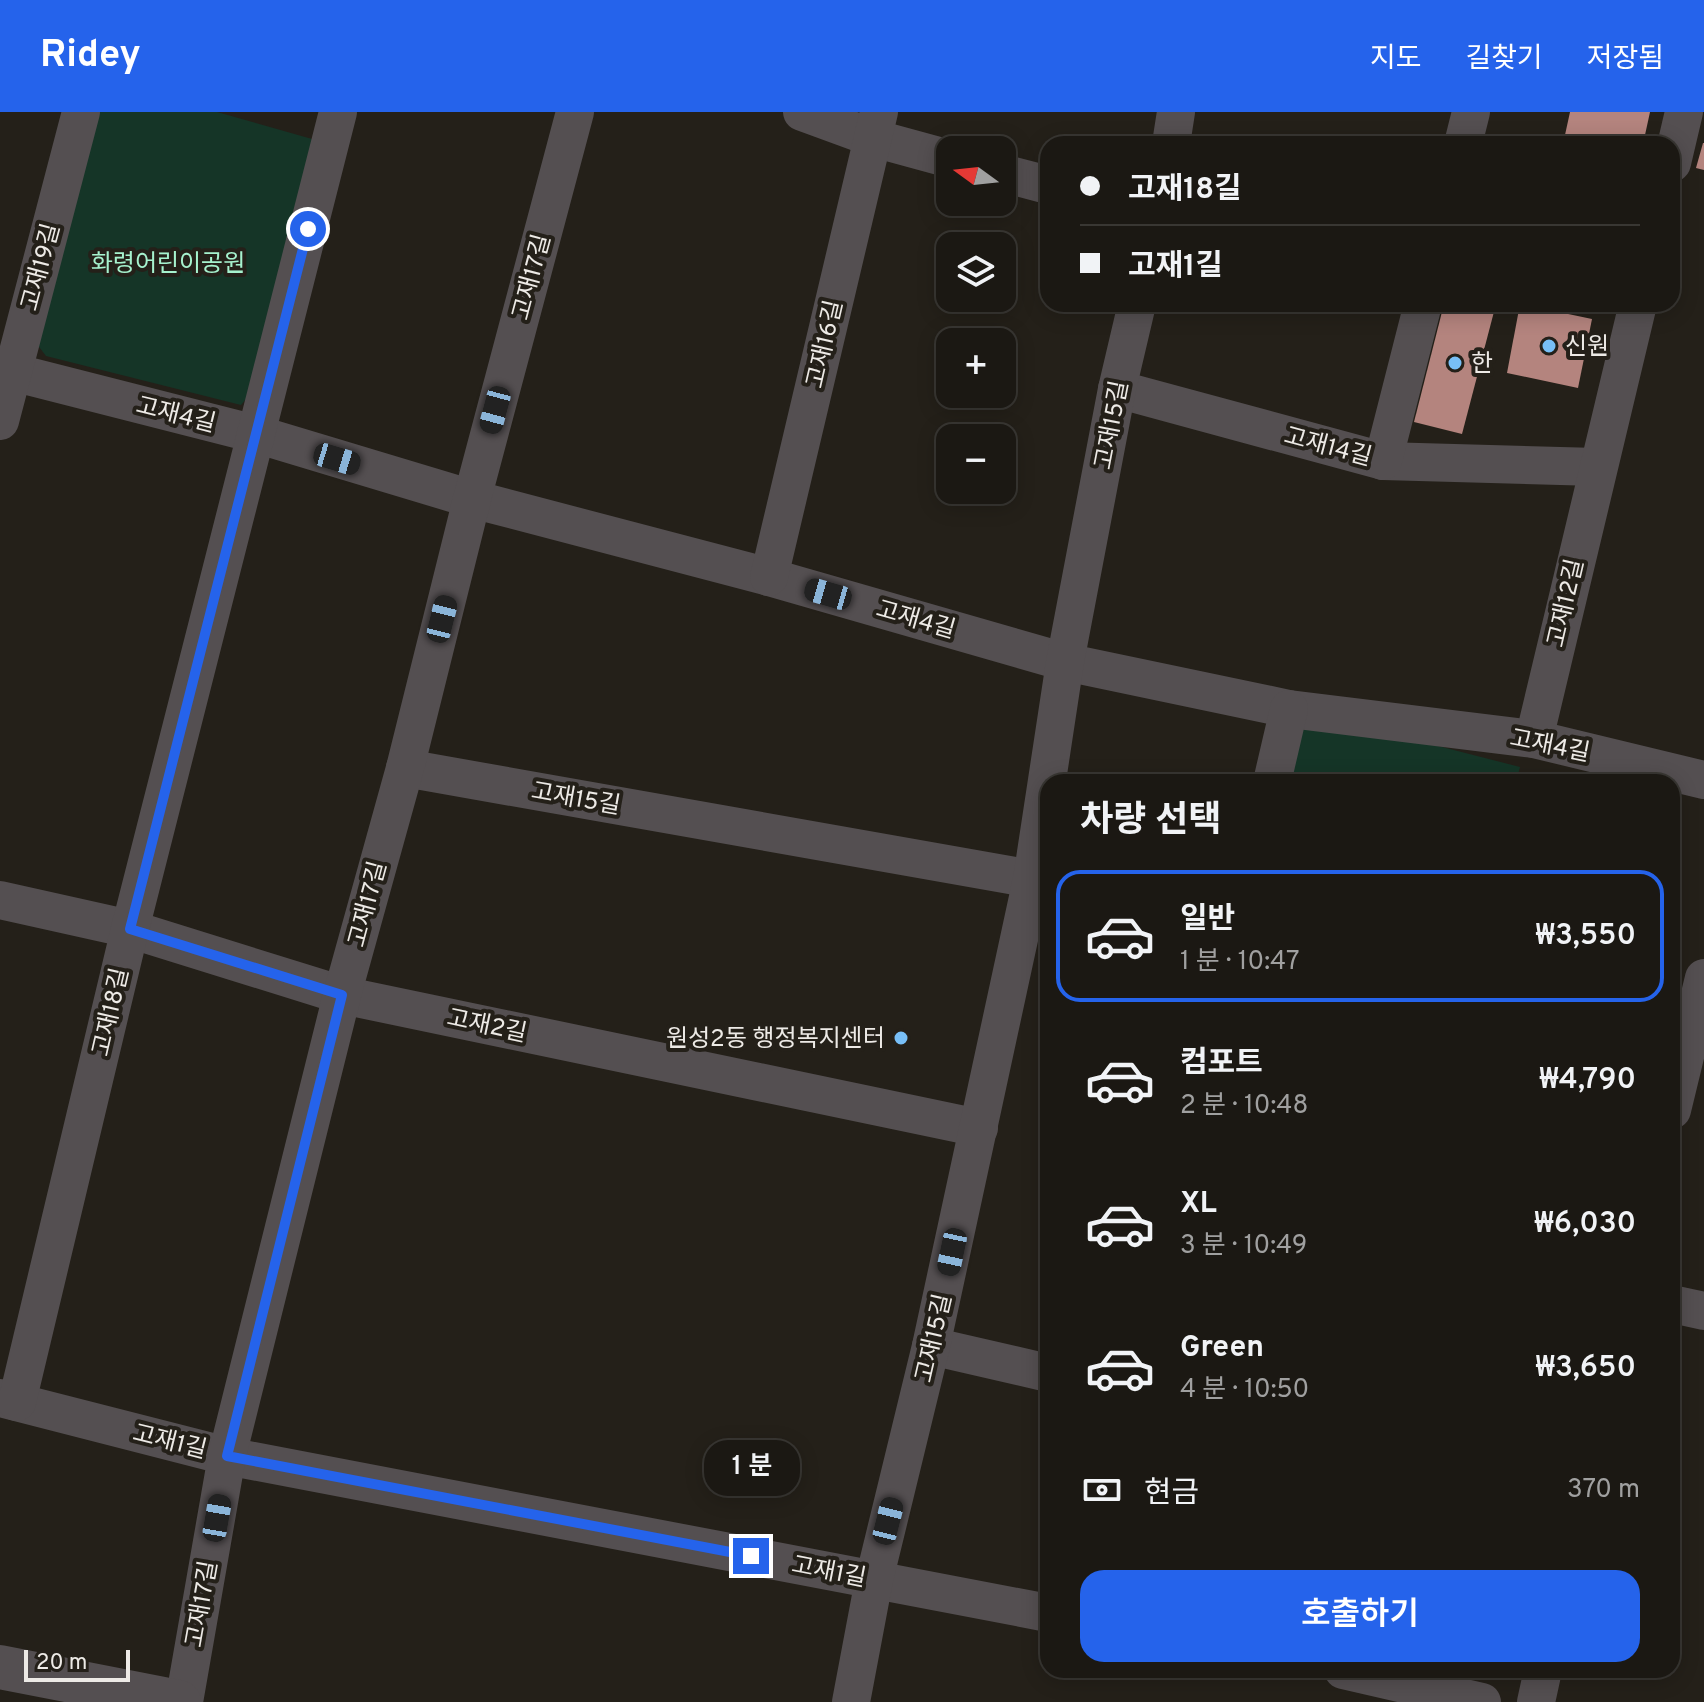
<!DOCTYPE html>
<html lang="ko">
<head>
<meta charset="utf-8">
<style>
  :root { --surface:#1b1813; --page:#282521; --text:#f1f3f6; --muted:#a0a0a0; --line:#393733; --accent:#2563eb }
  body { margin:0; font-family:Overpass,"Noto Sans KR",sans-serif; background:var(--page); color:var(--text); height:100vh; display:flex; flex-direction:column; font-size:30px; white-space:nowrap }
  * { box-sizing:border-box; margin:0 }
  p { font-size:26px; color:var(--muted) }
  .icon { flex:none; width:44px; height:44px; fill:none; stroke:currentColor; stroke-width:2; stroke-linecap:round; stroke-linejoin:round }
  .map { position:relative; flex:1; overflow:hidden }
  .drawer { position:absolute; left:1040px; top:662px; width:640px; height:904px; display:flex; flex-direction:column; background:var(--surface); border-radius:24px; box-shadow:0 4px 20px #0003,0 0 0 2px var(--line) }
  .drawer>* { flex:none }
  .top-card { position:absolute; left:1040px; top:24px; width:640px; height:176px; border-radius:24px; box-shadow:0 4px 20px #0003,0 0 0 2px var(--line); display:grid; align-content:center; height:176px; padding:0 40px; background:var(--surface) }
  .needle { width:52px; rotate:285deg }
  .controls { position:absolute; left:936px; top:24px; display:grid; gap:16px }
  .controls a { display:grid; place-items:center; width:80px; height:80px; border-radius:16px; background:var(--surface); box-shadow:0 4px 20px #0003,0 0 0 2px var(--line); font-size:40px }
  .scale { position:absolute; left:24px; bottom:20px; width:106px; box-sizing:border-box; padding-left:8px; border:4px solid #edeae6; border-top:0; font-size:22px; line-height:28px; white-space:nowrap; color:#edeae6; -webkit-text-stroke:6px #242019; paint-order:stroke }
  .end { position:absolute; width:36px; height:36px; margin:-18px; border:10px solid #2563eb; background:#fff; box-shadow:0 0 0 4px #fff }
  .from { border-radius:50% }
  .bubble { position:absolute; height:56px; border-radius:24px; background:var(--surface); box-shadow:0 4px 20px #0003,0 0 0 2px var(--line); font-size:26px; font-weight:600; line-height:56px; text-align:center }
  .car { position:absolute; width:24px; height:48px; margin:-24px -12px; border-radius:10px; box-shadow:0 0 6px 2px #0007; background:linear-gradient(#222 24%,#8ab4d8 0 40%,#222 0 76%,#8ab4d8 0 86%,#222 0) }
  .top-card b { display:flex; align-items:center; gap:28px; height:76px; font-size:30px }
  .top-card b+b { border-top:2px solid var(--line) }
  .top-card i { width:20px; height:20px; background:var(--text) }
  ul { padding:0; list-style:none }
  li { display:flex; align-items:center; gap:24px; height:132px; margin:0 16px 12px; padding:0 24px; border:4px solid transparent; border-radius:24px }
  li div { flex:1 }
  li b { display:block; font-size:30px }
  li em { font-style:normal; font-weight:600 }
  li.selected { border-color:var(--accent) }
  li>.icon { width:72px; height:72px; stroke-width:1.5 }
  h2 { padding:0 40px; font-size:36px; line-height:96px }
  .pay { display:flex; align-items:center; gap:20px; height:88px; padding:0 40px; font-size:30px }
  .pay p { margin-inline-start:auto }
  .primary-button { display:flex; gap:16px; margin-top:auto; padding:16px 40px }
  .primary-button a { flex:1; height:92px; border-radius:24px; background:var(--accent); color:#fff; font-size:32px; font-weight:600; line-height:92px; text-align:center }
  header { display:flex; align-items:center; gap:48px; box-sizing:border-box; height:112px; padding:0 40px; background:var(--accent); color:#fff }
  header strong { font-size:38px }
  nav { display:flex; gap:44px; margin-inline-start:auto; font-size:28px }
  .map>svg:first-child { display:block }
</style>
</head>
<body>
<header>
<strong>Ridey</strong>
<nav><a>지도</a><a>길찾기</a><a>저장됨</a></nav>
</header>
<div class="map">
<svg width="1704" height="1590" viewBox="0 0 1704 1590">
  <rect width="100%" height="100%" fill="#242019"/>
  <g fill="#153527">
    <path d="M 92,0 L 217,0 L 312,27 L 251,281 L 241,293 L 46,244 L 33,227 Z"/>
    <path d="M 1325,605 L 1520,655 L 1516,670 L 1288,670 L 1300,620 Z"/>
  </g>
  <g fill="#b4847e">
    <path d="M 1570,0 L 1650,0 L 1643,32 L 1563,32 Z"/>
    <path d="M 1703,31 L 1704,31 L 1704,58 L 1696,56 Z"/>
    <path d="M 1444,192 L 1496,192 L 1462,322 L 1414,310 Z"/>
    <path d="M 1520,192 L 1592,207 L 1578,276 L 1507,261 Z"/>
  </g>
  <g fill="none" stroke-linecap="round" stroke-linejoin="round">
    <g stroke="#544f51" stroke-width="38">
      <path d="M 802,0 L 873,26 L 950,47"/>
      <path d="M 1171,32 L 1176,0"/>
      <path d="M 1463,32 L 1471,0"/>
      <path d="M 1672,51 L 1684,0"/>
      <path d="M 1002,61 L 1048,73"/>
      <path d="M 0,257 L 256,322 L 472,387 L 769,465 L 1065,550 L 1289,597 L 1534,627 L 1704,668"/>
      <path d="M 1117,277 L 1383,349 L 1597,355"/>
      <path d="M 0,309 L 81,0"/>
      <path d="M 1383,349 L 1423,192"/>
      <path d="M 769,465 L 879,0"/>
      <path d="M 1534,627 L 1638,192"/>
      <path d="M 405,656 L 1032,767"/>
      <path d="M 1272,670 L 1289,597"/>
      <path d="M 0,788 L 130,817 L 342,883 L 979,1016"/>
      <path d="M 1672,998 L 1704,866"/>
      <path d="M 1672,1192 L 1704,1199"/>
      <path d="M 931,1234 L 1048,1261"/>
      <path d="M 0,1286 L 227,1344 L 1048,1501"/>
      <path d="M 17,1290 L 130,817 L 338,0"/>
      <path d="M 1343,1558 L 1482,1590"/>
      <path d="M 184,1590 L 227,1344 L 342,883 L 405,656 L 472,387 L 575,0"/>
      <path d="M 851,1590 L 874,1468 L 931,1234 L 1032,767 L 1065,550 L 1117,277 L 1137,192"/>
      <path d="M 1536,1590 L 1543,1558"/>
    </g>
    <path stroke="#544f51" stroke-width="44" d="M 0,1555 L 179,1590"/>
  </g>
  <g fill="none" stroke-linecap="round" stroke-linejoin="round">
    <path stroke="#2563eb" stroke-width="10" d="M 308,117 L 130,817 L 342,883 L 227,1344 L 751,1444"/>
  </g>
  <g fill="#78bff7" stroke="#242019" stroke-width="3">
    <circle cx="1549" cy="234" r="8"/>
    <circle cx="1455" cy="251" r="8"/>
    <circle cx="901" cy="926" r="8"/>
  </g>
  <g text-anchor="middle" stroke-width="8" stroke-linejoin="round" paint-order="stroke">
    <g font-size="24" fill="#a6f2ce" stroke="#242019">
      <text x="168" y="159">화령어린이공원</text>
    </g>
    <g font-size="24" fill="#edeae6" stroke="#242019">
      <text transform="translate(40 155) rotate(-75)" y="8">고재19길</text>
      <text transform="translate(531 165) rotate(-75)" y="8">고재17길</text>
      <text transform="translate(824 232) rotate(-77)" y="8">고재16길</text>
      <text transform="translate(176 302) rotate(14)" y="8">고재4길</text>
      <text transform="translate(1111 313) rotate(-79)" y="8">고재15길</text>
      <text transform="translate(1328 334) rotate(15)" y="8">고재14길</text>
      <text transform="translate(1565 491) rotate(-77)" y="8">고재12길</text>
      <text transform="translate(916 507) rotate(16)" y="8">고재4길</text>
      <text transform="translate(1550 633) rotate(11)" y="8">고재4길</text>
      <text transform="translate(576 686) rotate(10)" y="8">고재15길</text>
      <text transform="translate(367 792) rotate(-75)" y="8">고재17길</text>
      <text transform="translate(110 900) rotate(-77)" y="8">고재18길</text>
      <text transform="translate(487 913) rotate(12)" y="8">고재2길</text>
      <text transform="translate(933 1226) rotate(-77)" y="8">고재15길</text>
      <text transform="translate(170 1329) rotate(14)" y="8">고재1길</text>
      <text transform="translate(829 1459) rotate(11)" y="8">고재1길</text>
      <text transform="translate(201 1492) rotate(-80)" y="8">고재17길</text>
    </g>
    <g font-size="24" fill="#edeae6" stroke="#242019" text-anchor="start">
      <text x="1565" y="242">신원</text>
      <text x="1471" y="259">한</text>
      <text x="885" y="934" text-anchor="end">원성2동 행정복지센터</text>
    </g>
  </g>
</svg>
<div class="controls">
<a><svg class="needle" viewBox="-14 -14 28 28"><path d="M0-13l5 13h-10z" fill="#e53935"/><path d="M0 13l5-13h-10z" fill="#a0a0a0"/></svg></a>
<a><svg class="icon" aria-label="layers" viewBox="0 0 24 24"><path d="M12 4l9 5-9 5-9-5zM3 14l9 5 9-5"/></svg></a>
<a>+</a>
<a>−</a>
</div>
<div class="scale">20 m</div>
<i class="end from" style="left:308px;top:117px"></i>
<i class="end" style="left:751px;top:1444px"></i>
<div class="bubble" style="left:704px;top:1328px;width:96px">1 분</div>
<i class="car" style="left:495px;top:298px;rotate:195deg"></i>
<i class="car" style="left:337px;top:347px;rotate:107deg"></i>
<i class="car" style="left:828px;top:482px;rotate:286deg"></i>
<i class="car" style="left:442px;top:507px;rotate:14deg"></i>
<i class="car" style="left:952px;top:1140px;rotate:192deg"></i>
<i class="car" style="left:217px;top:1406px;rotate:10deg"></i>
<i class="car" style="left:888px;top:1409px;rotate:14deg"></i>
<div class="top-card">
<b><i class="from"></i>고재18길</b>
<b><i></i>고재1길</b>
</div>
<section class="drawer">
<h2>차량 선택</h2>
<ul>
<li class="selected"><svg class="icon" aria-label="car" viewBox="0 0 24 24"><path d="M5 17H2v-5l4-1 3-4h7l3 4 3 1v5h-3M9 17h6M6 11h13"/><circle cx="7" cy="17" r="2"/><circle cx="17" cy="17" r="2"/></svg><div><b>일반</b><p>1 분 · 10:47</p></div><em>₩3,550</em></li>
<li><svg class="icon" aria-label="car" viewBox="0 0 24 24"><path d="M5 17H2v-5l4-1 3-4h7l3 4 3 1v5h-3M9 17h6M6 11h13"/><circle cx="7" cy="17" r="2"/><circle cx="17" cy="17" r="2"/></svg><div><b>컴포트</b><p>2 분 · 10:48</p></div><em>₩4,790</em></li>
<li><svg class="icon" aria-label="car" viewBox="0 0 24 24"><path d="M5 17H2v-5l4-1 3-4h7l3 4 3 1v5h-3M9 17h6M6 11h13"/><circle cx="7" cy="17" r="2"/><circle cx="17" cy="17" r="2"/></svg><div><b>XL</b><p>3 분 · 10:49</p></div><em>₩6,030</em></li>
<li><svg class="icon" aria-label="car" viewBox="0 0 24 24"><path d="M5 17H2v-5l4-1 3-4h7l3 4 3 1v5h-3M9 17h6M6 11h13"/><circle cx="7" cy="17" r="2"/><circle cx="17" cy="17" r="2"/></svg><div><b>Green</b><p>4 분 · 10:50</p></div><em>₩3,650</em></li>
</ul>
<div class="pay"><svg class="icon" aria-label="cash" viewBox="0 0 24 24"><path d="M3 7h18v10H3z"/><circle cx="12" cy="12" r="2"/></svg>현금<p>370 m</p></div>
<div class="primary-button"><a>호출하기</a></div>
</section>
</div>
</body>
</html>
